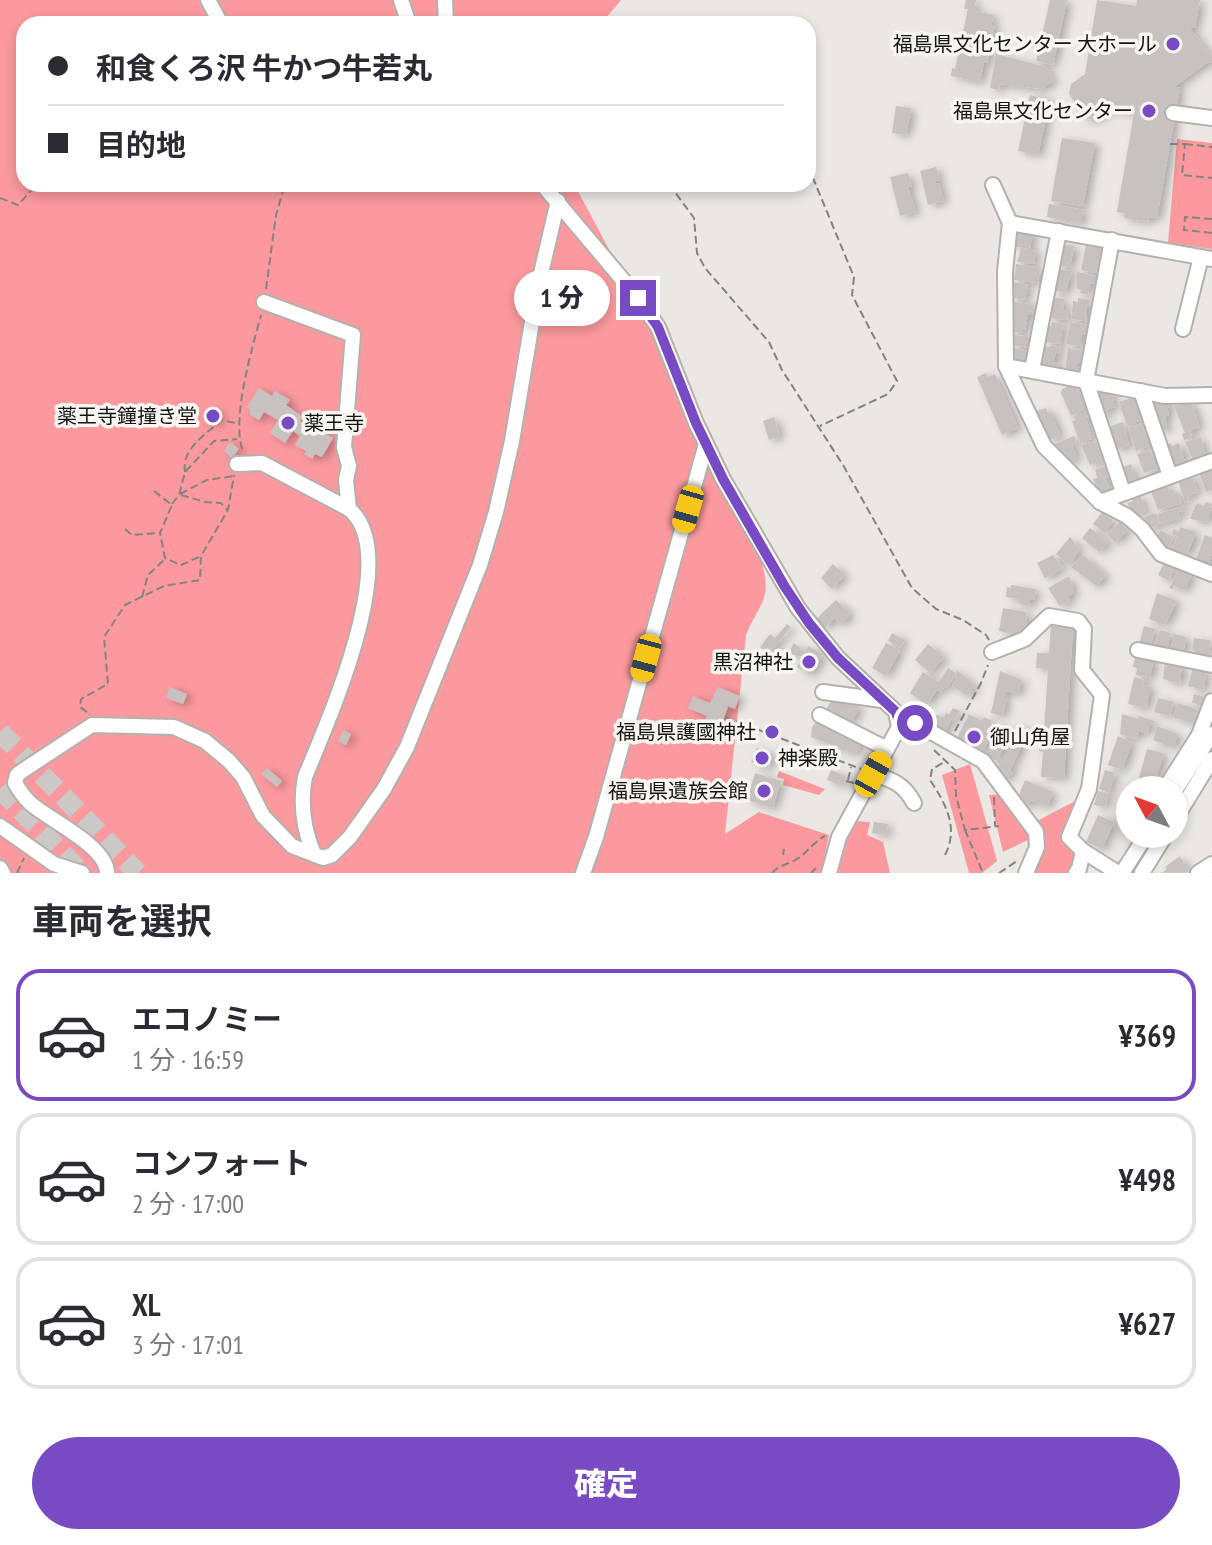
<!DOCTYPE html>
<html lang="ja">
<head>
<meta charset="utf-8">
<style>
  :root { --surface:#fff; --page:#f7f7f7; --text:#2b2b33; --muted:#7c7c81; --line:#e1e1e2; --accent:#784bc4 }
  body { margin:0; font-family:"PT Sans Narrow","Noto Sans JP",sans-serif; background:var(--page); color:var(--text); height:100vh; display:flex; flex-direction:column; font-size:30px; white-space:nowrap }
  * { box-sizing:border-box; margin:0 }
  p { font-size:26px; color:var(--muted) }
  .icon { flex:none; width:44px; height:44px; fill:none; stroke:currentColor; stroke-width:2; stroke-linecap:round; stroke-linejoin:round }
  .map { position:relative; height:873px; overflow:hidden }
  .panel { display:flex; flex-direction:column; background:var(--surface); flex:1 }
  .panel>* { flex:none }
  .hud { position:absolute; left:16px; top:16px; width:800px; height:176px; border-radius:24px; box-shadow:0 4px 12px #0003; display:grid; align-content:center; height:176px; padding:0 32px; background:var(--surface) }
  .needle { width:52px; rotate:311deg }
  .fabs { position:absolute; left:1116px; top:776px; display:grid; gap:16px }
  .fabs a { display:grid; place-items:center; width:72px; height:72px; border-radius:50%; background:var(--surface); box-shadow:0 4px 12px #0003; font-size:40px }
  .end { position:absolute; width:36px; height:36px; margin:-18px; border:10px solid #784bc4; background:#fff; box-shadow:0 0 0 4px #fff }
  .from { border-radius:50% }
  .bubble { position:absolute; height:56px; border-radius:28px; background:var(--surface); box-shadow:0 4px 12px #0003; font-size:26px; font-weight:800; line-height:56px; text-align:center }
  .car { position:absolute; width:24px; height:48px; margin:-24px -12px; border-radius:10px; box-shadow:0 0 6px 2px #0007; background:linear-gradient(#f5c518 24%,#345 0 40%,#f5c518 0 76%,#345 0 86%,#f5c518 0) }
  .hud b { display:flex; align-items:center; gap:28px; height:76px; font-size:30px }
  .hud b+b { border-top:2px solid var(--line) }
  .hud i { width:20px; height:20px; background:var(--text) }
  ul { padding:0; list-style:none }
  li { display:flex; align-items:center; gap:24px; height:132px; margin:0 16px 12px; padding:0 16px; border:4px solid var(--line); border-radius:24px }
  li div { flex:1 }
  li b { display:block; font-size:30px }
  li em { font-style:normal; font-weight:800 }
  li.selected { border-color:var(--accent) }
  li>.icon { width:72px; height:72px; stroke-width:1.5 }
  h2 { padding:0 32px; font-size:36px; line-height:96px }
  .action { display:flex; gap:16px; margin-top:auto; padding:16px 32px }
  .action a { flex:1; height:92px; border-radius:48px; background:var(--accent); color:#fff; font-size:32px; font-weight:800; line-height:92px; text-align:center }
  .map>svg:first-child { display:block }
</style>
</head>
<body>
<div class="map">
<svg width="1212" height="873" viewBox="0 0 1212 873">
  <defs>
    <filter id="shadow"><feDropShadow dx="5" dy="2.5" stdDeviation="4" flood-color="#0004"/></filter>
  </defs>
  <rect width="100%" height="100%" fill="#ebe8e4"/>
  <g fill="#fb999e">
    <path d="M 0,0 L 621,0 L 601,24 L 24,24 L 24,184 L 574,184 L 663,350 L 762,563 C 772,601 760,601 746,635 L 725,834 L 759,812 L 829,835 L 821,873 L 0,873 Z"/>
    <path d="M 1177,139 L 1212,143 L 1212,249 L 1168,243 Z"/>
    <path d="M 970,764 L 997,861 L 982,873 L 969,873 L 942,775 Z"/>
    <path d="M 779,771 L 825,789 L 819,795 L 783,785 L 784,779 L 777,777 Z"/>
    <path d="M 1003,794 L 1030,839 L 1003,852 L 989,795 Z"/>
    <path d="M 1079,799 L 1065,838 L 1078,853 L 1074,867 L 1069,873 L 1032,873 L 1037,821 Z"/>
    <path d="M 856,821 L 870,822 L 867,835 L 883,842 L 890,873 L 836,873 L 838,862 Z"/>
  </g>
  <g fill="#c7c2c0" filter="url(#shadow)">
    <path d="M 966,0 L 976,0 L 974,11 L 994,15 L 991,25 L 995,25 L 987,63 L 984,62 L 980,82 L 951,76 L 952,68 L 955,69 L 968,9 L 964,9 Z"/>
    <path d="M 1050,0 L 1067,0 L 1053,65 L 1036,61 Z"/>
    <path d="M 1097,0 L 1136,6 L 1137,0 L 1200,0 L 1195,28 L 1189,27 L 1212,56 L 1212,63 L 1208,62 L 1174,87 L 1180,88 L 1157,218 L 1149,217 L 1148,222 L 1124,218 L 1125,213 L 1117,212 L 1134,113 L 1110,110 L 1095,120 L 1086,119 L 1069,94 L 1071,84 L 1085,74 Z"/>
    <path d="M 996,54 L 1046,67 L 1054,80 L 1042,89 L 1000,84 L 999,90 L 990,88 Z"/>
    <path d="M 1030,95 L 1050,100 L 1038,155 L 1018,151 Z"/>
    <path d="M 896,106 L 911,108 L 906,135 L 892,133 Z"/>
    <path d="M 1062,138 L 1095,143 L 1083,206 L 1051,201 Z"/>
    <path d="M 936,167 L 940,180 L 935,181 L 936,184 L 939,183 L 944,201 L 928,205 L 920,171 Z"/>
    <path d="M 908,173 L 912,186 L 908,187 L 916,212 L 900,216 L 890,177 Z"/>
    <path d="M 1049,204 L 1084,210 L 1081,223 L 1047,217 Z"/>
    <path d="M 1015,229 L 1033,232 L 1030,249 L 1012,246 Z"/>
    <path d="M 1061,244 L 1074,246 L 1070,267 L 1057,265 Z"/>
    <path d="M 1086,245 L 1102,248 L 1096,273 L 1081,270 Z"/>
    <path d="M 1021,249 L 1036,251 L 1034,264 L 1017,262 Z"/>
    <path d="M 1016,264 L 1035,267 L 1035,270 L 1040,270 L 1038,283 L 1014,280 Z"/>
    <path d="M 1057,269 L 1072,271 L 1065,293 L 1053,290 Z"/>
    <path d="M 1077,272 L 1098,276 L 1096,284 L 1090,283 L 1088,295 L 1080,293 L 1081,290 L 1077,289 Z"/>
    <path d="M 1014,282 L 1028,285 L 1025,300 L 1011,297 Z"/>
    <path d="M 1051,297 L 1064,299 L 1063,310 L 1068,310 L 1067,320 L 1049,318 Z"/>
    <path d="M 1078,298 L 1090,300 L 1089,306 L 1087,306 L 1087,319 L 1084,321 L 1071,319 L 1073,301 L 1078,302 Z"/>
    <path d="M 1011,301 L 1034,305 L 1033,313 L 1028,315 L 1025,330 L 1022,330 L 1021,333 L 1011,332 Z"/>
    <path d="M 1052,322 L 1063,324 L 1060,344 L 1045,342 L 1048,326 L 1051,326 Z"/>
    <path d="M 1070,322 L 1089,325 L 1087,335 L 1082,334 L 1080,346 L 1066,344 Z"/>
    <path d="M 1014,335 L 1032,337 L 1030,348 L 1012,345 Z"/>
    <path d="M 1051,345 L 1061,347 L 1060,353 L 1056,352 L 1054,362 L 1059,363 L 1058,370 L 1040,366 L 1044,346 L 1050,347 Z"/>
    <path d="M 1012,348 L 1030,351 L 1028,364 L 1011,361 Z"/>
    <path d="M 1068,348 L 1084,351 L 1082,363 L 1077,362 L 1076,367 L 1080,368 L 1079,374 L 1065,372 Z"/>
    <path d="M 986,373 L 988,377 L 995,374 L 1018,428 L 1002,435 L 977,377 Z"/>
    <path d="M 1075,384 L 1084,410 L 1071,416 L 1061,393 L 1062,389 Z"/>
    <path d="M 1093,387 L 1111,390 L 1115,407 L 1106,410 L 1108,417 L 1102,419 Z"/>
    <path d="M 259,388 L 272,396 L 275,391 L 290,400 L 286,405 L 303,417 L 300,422 L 306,426 L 307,423 L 333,438 L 322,457 L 315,454 L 312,459 L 304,454 L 306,451 L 295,445 L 300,436 L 293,431 L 285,443 L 270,433 L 278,420 L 264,412 L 259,420 L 250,415 L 250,409 L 247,407 Z"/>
    <path d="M 1134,397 L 1142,420 L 1127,426 L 1119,402 Z"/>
    <path d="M 1148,399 L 1167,399 L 1170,407 L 1167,408 L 1169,415 L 1165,416 L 1167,429 L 1159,431 Z"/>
    <path d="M 1191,401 L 1200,427 L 1190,430 L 1192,438 L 1184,440 L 1182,434 L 1185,433 L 1174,406 Z"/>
    <path d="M 210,407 L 221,413 L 216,424 L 204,419 Z"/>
    <path d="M 1046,408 L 1048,413 L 1051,412 L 1060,436 L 1050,440 L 1047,431 L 1041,434 L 1034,412 Z"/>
    <path d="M 1089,411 L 1090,415 L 1086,417 L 1092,439 L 1080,443 L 1072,421 L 1075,420 L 1074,416 Z"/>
    <path d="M 774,417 L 780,436 L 769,440 L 763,421 Z"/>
    <path d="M 1123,422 L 1129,445 L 1116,450 L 1105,428 Z"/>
    <path d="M 1142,423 L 1149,446 L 1136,451 L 1128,428 Z"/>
    <path d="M 1074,436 L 1076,443 L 1072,445 L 1077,458 L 1067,463 L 1050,446 Z"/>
    <path d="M 1201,437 L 1205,456 L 1193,460 L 1185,442 Z"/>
    <path d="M 1096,441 L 1102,461 L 1090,465 L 1081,445 Z"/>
    <path d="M 230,442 L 239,449 L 232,458 L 224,451 Z"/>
    <path d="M 1171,443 L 1172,446 L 1179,443 L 1185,462 L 1172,467 L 1165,445 Z"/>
    <path d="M 1150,450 L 1157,469 L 1144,473 L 1137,454 Z"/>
    <path d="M 1131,464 L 1136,481 L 1129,484 L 1120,468 Z"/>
    <path d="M 1106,466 L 1109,476 L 1105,477 L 1110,492 L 1099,493 L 1093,479 L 1097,478 L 1095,470 Z"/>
    <path d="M 1212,468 L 1212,490 L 1206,492 L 1199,472 Z"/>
    <path d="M 1192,474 L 1198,492 L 1188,495 L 1189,501 L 1185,503 L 1178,480 Z"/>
    <path d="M 1166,483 L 1171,494 L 1178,492 L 1182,504 L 1158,510 L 1150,489 Z"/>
    <path d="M 1140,495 L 1146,511 L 1134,515 L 1127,503 L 1133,501 L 1132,498 Z"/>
    <path d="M 1206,502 L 1212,504 L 1207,522 L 1190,519 L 1195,506 L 1198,503 L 1204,506 Z"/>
    <path d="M 1185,505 L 1186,510 L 1178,512 L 1180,518 L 1160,524 L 1157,514 Z"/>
    <path d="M 1102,512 L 1113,521 L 1105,533 L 1093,524 Z"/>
    <path d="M 1156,513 L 1159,525 L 1148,529 L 1144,517 Z"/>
    <path d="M 1120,522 L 1128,530 L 1115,543 L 1107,534 Z"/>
    <path d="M 1180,527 L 1196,532 L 1187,555 L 1172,550 L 1177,536 L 1172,534 L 1173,529 L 1179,531 Z"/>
    <path d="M 1090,528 L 1108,542 L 1099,552 L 1082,538 Z"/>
    <path d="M 1160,530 L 1174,537 L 1168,548 L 1155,540 Z"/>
    <path d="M 1205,535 L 1212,538 L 1212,553 L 1207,566 L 1195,562 Z"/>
    <path d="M 1070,537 L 1080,549 L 1069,565 L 1056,554 Z"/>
    <path d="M 1053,555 L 1063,568 L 1045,578 L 1037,563 Z"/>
    <path d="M 1083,555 L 1106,576 L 1096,586 L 1071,567 Z"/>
    <path d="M 1165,562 L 1175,565 L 1169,581 L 1158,575 Z"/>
    <path d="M 833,564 L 845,575 L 832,589 L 821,578 Z"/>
    <path d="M 1181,567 L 1192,572 L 1185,591 L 1174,586 L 1173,589 L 1169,588 Z"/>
    <path d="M 1069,576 L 1074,593 L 1068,596 L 1070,601 L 1060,606 L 1048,588 Z"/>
    <path d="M 1011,585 L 1036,589 L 1034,600 L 1030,600 L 1029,606 L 1019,604 L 1020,599 L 1006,597 L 1007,587 L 1011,588 Z"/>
    <path d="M 1157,593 L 1177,601 L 1165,625 L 1149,619 Z"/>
    <path d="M 836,600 L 851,614 L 841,624 L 834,618 L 825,628 L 816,619 Z"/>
    <path d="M 1003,608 L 1026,612 L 1027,628 L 1023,628 L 1022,636 L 999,631 Z"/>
    <path d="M 787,624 L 791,627 L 769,654 L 760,647 L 770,634 L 775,638 Z"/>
    <path d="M 1051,624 L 1073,626 L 1064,778 L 1041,777 L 1043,752 L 1039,751 L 1039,746 L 1043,746 L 1048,669 L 1036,668 L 1037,653 L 1049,653 Z"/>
    <path d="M 1144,626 L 1155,629 L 1151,644 L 1147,643 L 1146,647 L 1139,645 Z"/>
    <path d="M 1160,630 L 1171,633 L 1167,649 L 1163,648 L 1162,651 L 1154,649 Z"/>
    <path d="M 892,633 L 905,640 L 900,648 L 888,641 Z"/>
    <path d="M 1174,634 L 1186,637 L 1183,654 L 1170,651 Z"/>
    <path d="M 1194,638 L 1210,640 L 1212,661 L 1191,657 L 1192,653 L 1195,654 L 1195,651 L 1192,650 Z"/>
    <path d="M 794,643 L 805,652 L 808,646 L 823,654 L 811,675 L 797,667 L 802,657 L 788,653 Z"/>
    <path d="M 886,643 L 900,650 L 886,676 L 872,668 Z"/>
    <path d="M 928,644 L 944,657 L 930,673 L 915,660 Z"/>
    <path d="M 1136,654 L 1154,658 L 1150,678 L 1136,675 L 1137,668 L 1133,667 Z"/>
    <path d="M 1165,661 L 1182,664 L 1180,684 L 1163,679 Z"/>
    <path d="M 1193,667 L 1206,671 L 1204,690 L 1188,686 Z"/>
    <path d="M 948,668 L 956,673 L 958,671 L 975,685 L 967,696 L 952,686 L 957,678 L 955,676 L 947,688 L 945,686 L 941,692 L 937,690 L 927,705 L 910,693 L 923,672 L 939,682 Z"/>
    <path d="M 1000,671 L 1022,680 L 1018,694 L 1006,691 L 1003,699 L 1007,700 L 1002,716 L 991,713 Z"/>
    <path d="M 1134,677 L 1144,680 L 1143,685 L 1151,687 L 1146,708 L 1128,704 Z"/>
    <path d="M 170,687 L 187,694 L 183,704 L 166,698 Z"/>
    <path d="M 718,687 L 740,696 L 735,709 L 724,705 L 728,707 L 722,723 L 717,722 L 727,726 L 723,737 L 702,728 L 707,716 L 688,708 L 693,696 L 710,703 Z"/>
    <path d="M 1194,694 L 1205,697 L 1203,706 L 1192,703 Z"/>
    <path d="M 834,697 L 860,707 L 851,723 L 826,709 Z"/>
    <path d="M 1158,698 L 1174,702 L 1170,716 L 1154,712 Z"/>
    <path d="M 1178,703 L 1199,710 L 1194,724 L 1173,717 Z"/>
    <path d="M 953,708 L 960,711 L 955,720 L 952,718 L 944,734 L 927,726 L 933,714 L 944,717 L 946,713 L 949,715 Z"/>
    <path d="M 969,714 L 982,721 L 984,717 L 992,721 L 987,731 L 992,734 L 982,753 L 956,740 Z"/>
    <path d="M 1122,714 L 1138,719 L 1139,716 L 1155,721 L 1154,725 L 1150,724 L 1147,734 L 1139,731 L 1137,739 L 1120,734 Z"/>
    <path d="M 817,721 L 861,738 L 861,746 L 854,754 L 811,737 L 812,727 Z"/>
    <path d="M 1000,724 L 1008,728 L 1002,740 L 1007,742 L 998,758 L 1004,761 L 1009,751 L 1005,749 L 1018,724 L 1029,730 L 1010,770 L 1013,774 L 1001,780 L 994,768 L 1000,765 L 987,753 Z"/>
    <path d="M 1157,726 L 1178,734 L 1173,748 L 1153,740 Z"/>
    <path d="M 343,730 L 351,734 L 346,745 L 338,741 Z"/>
    <path d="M 1118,736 L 1132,743 L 1122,770 L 1108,765 Z"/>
    <path d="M 757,748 L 773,754 L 768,768 L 751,762 Z"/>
    <path d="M 1147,749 L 1164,753 L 1155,782 L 1139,778 Z"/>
    <path d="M 267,768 L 282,781 L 277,787 L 261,774 Z"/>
    <path d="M 831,770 L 847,777 L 843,786 L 827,780 Z"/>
    <path d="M 1105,770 L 1115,773 L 1109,793 L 1099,789 Z"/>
    <path d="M 755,773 L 781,781 L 773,808 L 747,800 Z"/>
    <path d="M 1025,780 L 1053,792 L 1047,807 L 1030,800 L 1027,807 L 1016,802 Z"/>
    <path d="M 1098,791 L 1108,794 L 1105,807 L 1094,805 Z"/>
    <path d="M 1098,815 L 1114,822 L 1102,849 L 1086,842 Z"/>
    <path d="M 1122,817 L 1130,820 L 1130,831 L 1119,826 Z"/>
    <path d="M 874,822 L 888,824 L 886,835 L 872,833 Z"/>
    <path d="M 1180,856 L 1189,872 L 1162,873 L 1167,869 L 1165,867 Z"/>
  </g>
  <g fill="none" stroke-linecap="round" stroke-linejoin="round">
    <g stroke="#cbc8c5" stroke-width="20" stroke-dasharray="20 10" stroke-linecap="butt">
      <path d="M 0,732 L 138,873"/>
      <path d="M 0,789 L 82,873"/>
    </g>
    <defs>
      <g id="minor">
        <path d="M 208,0 L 221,24"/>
        <path d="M 401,0 L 409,24"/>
        <path d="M 445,0 L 446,24"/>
        <path d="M 1173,113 L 1212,118"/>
        <path d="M 542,184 L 638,298 L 658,327 L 696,423 L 723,479 L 798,608 L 838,658 L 896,712 L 899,727 L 839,837 L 829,873"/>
        <path d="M 993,185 L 1010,223 L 1005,271 L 1006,366 L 1044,446 L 1100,502 L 1127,516 L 1142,529 L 1161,554 L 1212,574"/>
        <path d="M 1010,223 L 1212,259"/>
        <path d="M 1112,240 L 1086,381 L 1123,492"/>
        <path d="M 264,302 L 353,335 L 344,447 L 349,466 L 346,480 L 349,509"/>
        <path d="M 1183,329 L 1201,257"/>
        <path d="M 1006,366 L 1165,396 L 1212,395"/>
        <path d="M 1032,370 L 1059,231"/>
        <path d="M 1141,391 L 1170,476"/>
        <path d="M 237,464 L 262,463 L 349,509 C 404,555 327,722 305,777 C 300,803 303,827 313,852"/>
        <path d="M 1100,502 L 1212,461"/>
        <path d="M 1138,650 L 1212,665"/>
        <path d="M 992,652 L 1025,639 L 1049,616 L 1078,621 L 1084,629 L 1082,670 L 1102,695 L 1089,789 L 1069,837 L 1083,851 L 1118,873"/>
        <path d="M 823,692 L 882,700"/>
        <path d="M 820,715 L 887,749"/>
        <path d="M 898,719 L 915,723 L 983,761 L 1036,832 L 1037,847 L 1026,873"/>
        <path d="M 873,774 C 893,780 904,784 914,803"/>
        <path d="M 1164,790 L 1199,735 L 1212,701"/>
        <path d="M 1174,792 L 1212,734"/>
        <path d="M 1174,821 L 1212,759"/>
        <path d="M 0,826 L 54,864 L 82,873"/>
        <path d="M 0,868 L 3,873"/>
        <path d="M 107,873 C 107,846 49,820 30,803 C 24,797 19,790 15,783 L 17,775 L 22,771 L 92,725 L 174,727 L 205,741 L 229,761 L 243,777 L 263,816 L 292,846 L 323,858 L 332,855 L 350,837 L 384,789 L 407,747 L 480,565 L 496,512 L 512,441 L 538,286 L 558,201"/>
        <path d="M 583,873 L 596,837 L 706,444"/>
        <path d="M 1076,873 L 1079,869 L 1083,851"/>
        <path d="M 1122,873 L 1147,834"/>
        <path d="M 1142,873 L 1166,834"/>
        <path d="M 1198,873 L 1212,864"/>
      </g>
    </defs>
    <use href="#minor" stroke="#b4b1ad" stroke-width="18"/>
    <g stroke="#858381" stroke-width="2" stroke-dasharray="8 4" stroke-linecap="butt">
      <path d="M 1170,144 L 1185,144 L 1182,175 L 1212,178"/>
      <path d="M 1185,144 L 1212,147"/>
      <path d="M 808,166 L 854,277 L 852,295 L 897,381 L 888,394 L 820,426"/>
      <path d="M 523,184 L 528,188"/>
      <path d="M 669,184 L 694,218 L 697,253 L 705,268 L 769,342 L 782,370 L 843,465 L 912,588 L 936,609 L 963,620 L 986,635 L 989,640"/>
      <path d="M 0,198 L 18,205 L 37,184"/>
      <path d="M 1212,219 L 1185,217 L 1184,230 L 1212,233"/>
      <path d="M 266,289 L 276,215 L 285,184"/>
      <path d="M 242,449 C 232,416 252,349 261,315"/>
      <path d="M 185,472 C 181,449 206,434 222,420 L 239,424"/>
      <path d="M 154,491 L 172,505 L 160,533 L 165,558 L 181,565 L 201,556"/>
      <path d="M 180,494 L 207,480 L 234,476"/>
      <path d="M 181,495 L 205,502 L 221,503 L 227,510"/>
      <path d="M 172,504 L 179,495 L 185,472 L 214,441 L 237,439"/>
      <path d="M 125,529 L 132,535 L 159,533"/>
      <path d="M 142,597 L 148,575 L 165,559"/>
      <path d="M 87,712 L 80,707 L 81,699 L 108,684 L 104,637 L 125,605 L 164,586 L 200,580 L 201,556 L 228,510 L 234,475"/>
      <path d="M 725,717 L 861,769"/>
      <path d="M 955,731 L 981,683 L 988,665"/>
      <path d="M 934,750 L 955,770 L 956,796 L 965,830 L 999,826"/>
      <path d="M 821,766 L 825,756"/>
      <path d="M 848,780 L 851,767"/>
      <path d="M 846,781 L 854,783"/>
      <path d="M 994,797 L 995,826"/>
      <path d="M 965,830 L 983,873"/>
      <path d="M 783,855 L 784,849"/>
      <path d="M 945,855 C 959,828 946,804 930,780 L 932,769 L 946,761"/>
      <path d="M 17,873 L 24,858"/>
      <path d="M 772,873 C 780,864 791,864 800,857 C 809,850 814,842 825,836"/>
      <path d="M 811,873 L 816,868"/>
      <path d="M 999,873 L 1017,861"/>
    </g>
    <use href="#minor" stroke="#fff" stroke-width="14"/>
  </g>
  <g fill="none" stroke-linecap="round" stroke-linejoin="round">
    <path stroke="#784bc4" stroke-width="10" d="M 638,298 L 658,327 L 696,423 L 723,479 L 785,587 L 809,623 L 838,658 L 896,712 L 898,719 L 915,723"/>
  </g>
  <g fill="#784bc4" stroke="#f8f5f1" stroke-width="3">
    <circle cx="1173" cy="44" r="8"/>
    <circle cx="1149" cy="111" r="8"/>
    <circle cx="213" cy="416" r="8"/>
    <circle cx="288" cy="423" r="8"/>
    <circle cx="809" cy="662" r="8"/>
    <circle cx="772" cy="732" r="8"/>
    <circle cx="974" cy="737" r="8"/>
    <circle cx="762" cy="758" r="8"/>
    <circle cx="764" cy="791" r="8"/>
  </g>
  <g text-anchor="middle" stroke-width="7" stroke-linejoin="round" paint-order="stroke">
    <g font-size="20" fill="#151413" stroke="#f8f5f1" text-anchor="end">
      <text x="1157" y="51">福島県文化センター 大ホール</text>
      <text x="1133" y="118">福島県文化センター</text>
      <text x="197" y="423">薬王寺鐘撞き堂</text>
      <text x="304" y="430" text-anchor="start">薬王寺</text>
      <text x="793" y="669">黒沼神社</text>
      <text x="756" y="739">福島県護國神社</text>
      <text x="990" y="744" text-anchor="start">御山角屋</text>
      <text x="778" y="765" text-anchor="start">神楽殿</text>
      <text x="748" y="798">福島県遺族会館</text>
    </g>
  </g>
</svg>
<div class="fabs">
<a><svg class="needle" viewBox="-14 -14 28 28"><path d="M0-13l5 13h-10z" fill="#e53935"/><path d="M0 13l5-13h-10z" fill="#7c7c81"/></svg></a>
</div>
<i class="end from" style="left:915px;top:723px"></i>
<i class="end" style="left:638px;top:298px"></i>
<div class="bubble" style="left:514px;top:270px;width:96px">1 分</div>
<i class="car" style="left:688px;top:509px;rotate:196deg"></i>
<i class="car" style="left:646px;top:658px;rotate:195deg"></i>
<i class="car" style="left:873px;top:774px;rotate:29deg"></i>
<div class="hud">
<b><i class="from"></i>和食くろ沢 牛かつ牛若丸</b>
<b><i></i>目的地</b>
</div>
</div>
<section class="panel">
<h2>車両を選択</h2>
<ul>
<li class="selected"><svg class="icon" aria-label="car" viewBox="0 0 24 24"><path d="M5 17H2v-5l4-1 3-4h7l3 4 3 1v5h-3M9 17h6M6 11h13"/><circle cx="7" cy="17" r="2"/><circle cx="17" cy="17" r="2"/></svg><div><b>エコノミー</b><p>1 分 · 16:59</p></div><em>¥369</em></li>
<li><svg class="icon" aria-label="car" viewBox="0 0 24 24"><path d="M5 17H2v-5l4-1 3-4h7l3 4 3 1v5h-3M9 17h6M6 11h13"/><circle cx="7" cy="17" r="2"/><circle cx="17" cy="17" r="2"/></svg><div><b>コンフォート</b><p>2 分 · 17:00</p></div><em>¥498</em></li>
<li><svg class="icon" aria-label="car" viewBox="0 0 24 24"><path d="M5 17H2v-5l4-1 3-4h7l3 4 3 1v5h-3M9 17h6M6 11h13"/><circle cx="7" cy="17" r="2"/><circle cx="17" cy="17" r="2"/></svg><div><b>XL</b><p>3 分 · 17:01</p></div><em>¥627</em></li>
</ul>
<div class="action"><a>確定</a></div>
</section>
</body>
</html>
